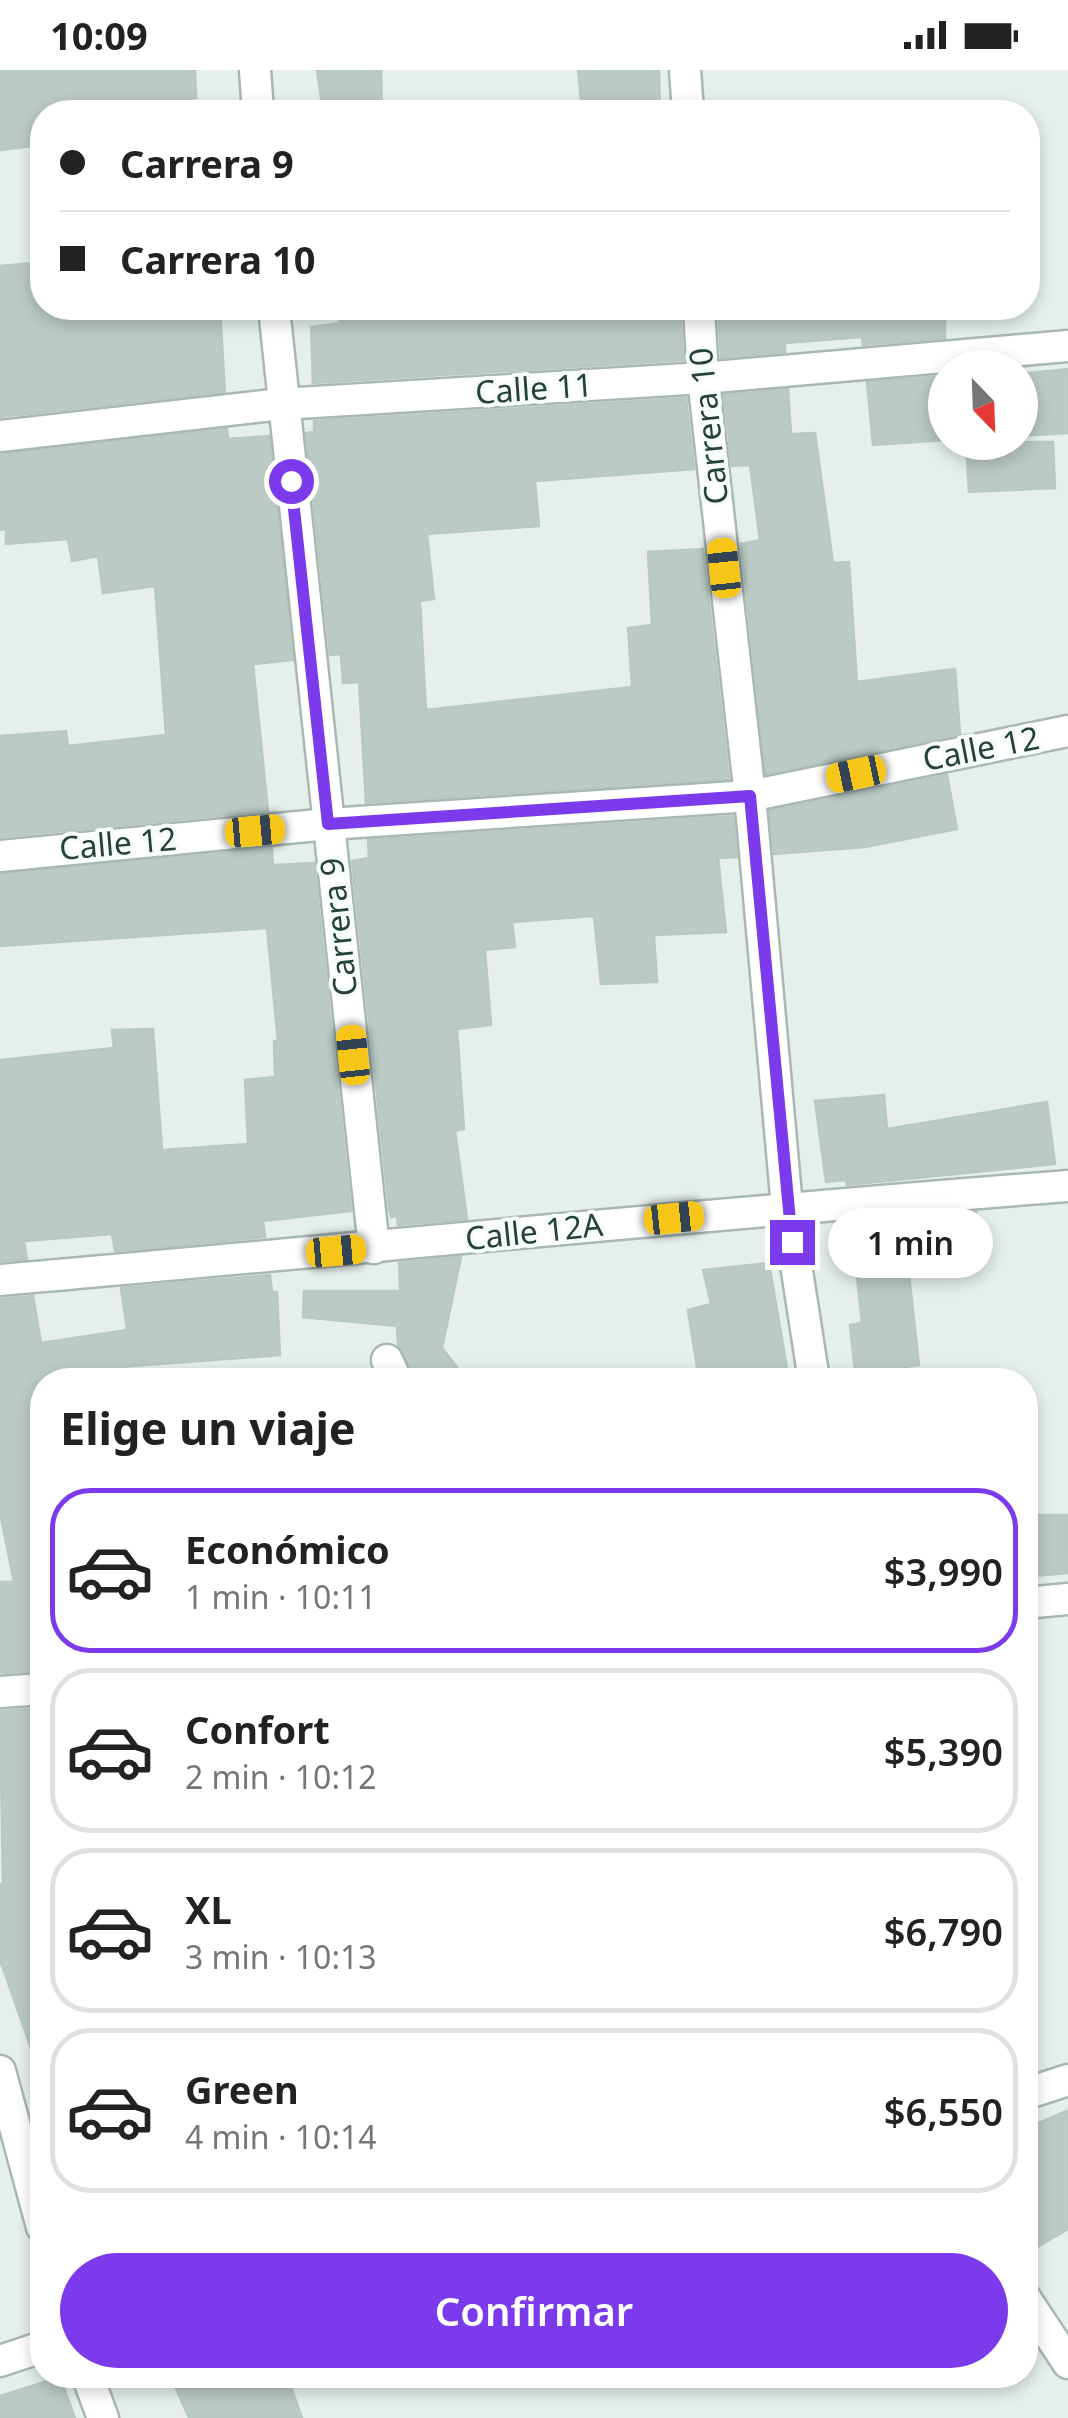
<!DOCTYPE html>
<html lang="es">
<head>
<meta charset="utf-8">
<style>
  :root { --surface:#fff; --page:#f6f6f6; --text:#222; --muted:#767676; --line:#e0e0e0; --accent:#7c3aed }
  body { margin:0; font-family:"Noto Sans",sans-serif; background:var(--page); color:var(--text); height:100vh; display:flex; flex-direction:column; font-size:38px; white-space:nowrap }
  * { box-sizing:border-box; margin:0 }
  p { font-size:32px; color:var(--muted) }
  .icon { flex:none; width:55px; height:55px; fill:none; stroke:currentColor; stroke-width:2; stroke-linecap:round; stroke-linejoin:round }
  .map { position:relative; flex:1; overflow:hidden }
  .sheet { position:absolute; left:30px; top:1298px; width:1008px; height:1020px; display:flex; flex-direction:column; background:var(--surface); border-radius:40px; box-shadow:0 5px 15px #0003 }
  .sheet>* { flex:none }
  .guide { position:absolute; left:30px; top:30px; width:1010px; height:220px; border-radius:40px; box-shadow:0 5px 15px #0003; display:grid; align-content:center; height:220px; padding:0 30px; background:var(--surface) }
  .needle { width:65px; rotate:157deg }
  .buttons { position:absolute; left:928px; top:280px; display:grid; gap:20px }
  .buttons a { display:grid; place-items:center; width:110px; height:110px; border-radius:50%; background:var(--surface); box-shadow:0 5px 15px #0003; font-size:50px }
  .end { position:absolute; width:45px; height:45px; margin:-22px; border:12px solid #7c3aed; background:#fff; box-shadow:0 0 0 5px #fff }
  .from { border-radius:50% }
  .bubble { position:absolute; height:70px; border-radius:35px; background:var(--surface); box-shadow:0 5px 15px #0003; font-size:32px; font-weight:600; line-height:70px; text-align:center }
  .car { position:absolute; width:30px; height:60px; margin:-30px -15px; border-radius:12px; box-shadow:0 0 8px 2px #0007; background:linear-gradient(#f5c518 24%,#345 0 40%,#f5c518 0 76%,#345 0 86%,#f5c518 0) }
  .guide b { display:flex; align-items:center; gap:35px; height:95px; font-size:38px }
  .guide b+b { border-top:2px solid var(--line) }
  .guide i { width:25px; height:25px; background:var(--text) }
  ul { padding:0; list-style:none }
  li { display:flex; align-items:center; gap:30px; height:165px; margin:0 20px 15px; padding:0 10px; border:5px solid var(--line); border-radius:40px }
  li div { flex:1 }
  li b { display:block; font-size:38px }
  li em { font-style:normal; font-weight:600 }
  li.on { border-color:var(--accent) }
  li>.icon { width:90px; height:90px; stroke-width:1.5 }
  h2 { padding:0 30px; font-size:45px; line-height:120px }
  .cta { display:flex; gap:20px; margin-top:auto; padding:20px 30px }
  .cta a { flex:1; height:115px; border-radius:60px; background:var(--accent); color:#fff; font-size:40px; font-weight:600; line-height:115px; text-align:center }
  .status { display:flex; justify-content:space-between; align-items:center; height:70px; padding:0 50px; background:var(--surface); direction:ltr }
  .status svg { height:28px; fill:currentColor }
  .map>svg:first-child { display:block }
</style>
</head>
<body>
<div class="status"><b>10:09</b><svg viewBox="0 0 49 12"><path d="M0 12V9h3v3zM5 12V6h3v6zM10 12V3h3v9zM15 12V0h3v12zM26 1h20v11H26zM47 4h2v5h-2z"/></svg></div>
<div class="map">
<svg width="1068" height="2348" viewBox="0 0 1068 2348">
  <rect width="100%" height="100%" fill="#e6efeb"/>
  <g fill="#bbcac4" stroke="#b8c9c2" stroke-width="2.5">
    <path d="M 0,0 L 195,0 L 196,28 L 97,36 L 98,42 L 42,42 L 42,75 L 0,80 Z"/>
    <path d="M 317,0 L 381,0 L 382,42 L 323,42 Z"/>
    <path d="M 578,0 L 659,0 L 660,42 L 598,42 L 598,38 L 582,39 Z"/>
    <path d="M 42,192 L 42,238 L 179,238 L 180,242 L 220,239 L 225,322 L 0,347 L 0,196 Z"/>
    <path d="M 337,238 L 419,238 L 419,242 L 470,238 L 680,238 L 683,290 L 313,313 L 311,257 L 340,253 Z"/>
    <path d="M 718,238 L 945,238 L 945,268 L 863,275 L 862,267 L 785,273 L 785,282 L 721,288 Z"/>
    <path d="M 1068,299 L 1068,363 L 1020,366 L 1020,304 Z"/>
    <path d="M 945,306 L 945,370 L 873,375 L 867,312 Z"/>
    <path d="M 788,319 L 791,364 L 815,363 L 833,493 L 849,492 L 857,612 L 955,599 L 960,664 L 766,704 L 741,474 L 760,470 L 750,395 L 732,396 L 724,325 Z"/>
    <path d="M 686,328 L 694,399 L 535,411 L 539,456 L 427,464 L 434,529 L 420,531 L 426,640 L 632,617 L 628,558 L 652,555 L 648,482 L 703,479 L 729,709 L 366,733 L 359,612 L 343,613 L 341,584 L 330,585 L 306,363 L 314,362 L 314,351 Z"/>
    <path d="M 227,359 L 228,369 L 269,366 L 293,590 L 253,594 L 268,741 L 0,767 L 0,666 L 66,661 L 68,676 L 166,665 L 155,516 L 103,523 L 98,486 L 72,491 L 68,469 L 6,474 L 6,459 L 0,460 L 0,384 Z"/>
    <path d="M 966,372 L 1053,372 L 1055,418 L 969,422 Z"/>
    <path d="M 947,705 L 957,759 L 865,777 L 774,784 L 770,741 Z"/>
    <path d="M 733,746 L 737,787 L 718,788 L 726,862 L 654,865 L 657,912 L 601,914 L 594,846 L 512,852 L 515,877 L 485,880 L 491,955 L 457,959 L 464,1059 L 455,1061 L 467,1149 L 398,1155 L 397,1146 L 391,1147 L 389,1138 L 352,791 L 369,788 L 368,770 Z"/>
    <path d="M 272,778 L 273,795 L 314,793 L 351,1141 L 263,1151 L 265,1167 L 132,1180 L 115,1181 L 112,1164 L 24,1171 L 27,1189 L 0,1191 L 0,990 L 114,978 L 112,960 L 153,959 L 162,1080 L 248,1074 L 245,1010 L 275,1007 L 274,971 L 278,971 L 267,858 L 0,876 L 0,804 Z"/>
    <path d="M 884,1025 L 887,1059 L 1047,1032 L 1055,1094 L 847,1115 L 846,1110 L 826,1112 L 815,1031 Z"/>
    <path d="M 976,1142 L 980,1188 L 908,1195 L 919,1295 L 899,1298 L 900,1310 L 856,1310 L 850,1255 L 862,1253 L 851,1152 Z"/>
    <path d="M 461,1187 L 442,1278 L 467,1310 L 414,1310 L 398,1275 L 397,1256 L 303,1247 L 304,1221 L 400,1221 L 399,1193 Z"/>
    <path d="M 769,1193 L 789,1310 L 699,1310 L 688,1240 L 711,1234 L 703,1200 Z"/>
    <path d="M 270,1205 L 272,1222 L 277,1222 L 280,1285 L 119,1297 L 121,1310 L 42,1310 L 42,1601 L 0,1603 L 0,1512 L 14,1512 L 0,1442 L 0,1229 L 33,1226 L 41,1273 L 127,1260 L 121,1218 Z"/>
    <path d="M 1032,1445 L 1067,1445 L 1068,1503 L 1033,1506 Z"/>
    <path d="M 42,1638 L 42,1994 L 37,1995 L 0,1890 L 0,1814 L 3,1814 L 0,1641 Z"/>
    <path d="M 1068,2040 L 1068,2159 L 1025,2184 L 1025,2059 Z"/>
    <path d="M 170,2305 L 287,2305 L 302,2348 L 189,2348 Z"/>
    <path d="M 60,2307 L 75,2348 L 0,2348 L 0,2326 Z"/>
  </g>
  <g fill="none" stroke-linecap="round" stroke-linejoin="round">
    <defs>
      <g id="street">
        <path d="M 255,0 L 258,42"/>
        <path d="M 685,0 L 688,42"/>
        <path d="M 274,238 L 374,1178"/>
        <path d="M 699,238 L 703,308 L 750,726 L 787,1137 L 814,1310"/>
        <path d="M 0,366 L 282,334 L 703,308 L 1068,276"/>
        <path d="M 0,786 L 328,754 L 750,726 L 1068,661"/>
        <path d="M 0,1210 C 356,1179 712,1143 1068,1116"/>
        <path d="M 387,1290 L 396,1310"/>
        <path d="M 1025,1533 L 1068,1529"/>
        <path d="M 0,1622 L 42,1619"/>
        <path d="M 0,2001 L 42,2157"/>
        <path d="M 1025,2024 L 1068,2010"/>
        <path d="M 1025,2228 L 1068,2293"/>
        <path d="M 0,2291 L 42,2277"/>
        <path d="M 87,2305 L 103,2348"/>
      </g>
    </defs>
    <use href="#street" stroke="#a8b8b2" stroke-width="35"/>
    <use href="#street" stroke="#fff" stroke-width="30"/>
  </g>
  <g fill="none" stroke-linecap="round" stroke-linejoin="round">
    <path stroke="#7c3aed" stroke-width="12" d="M 291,411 L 328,754 L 750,726 L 792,1172"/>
  </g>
  <g text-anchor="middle" stroke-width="8" stroke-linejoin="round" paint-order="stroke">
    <g font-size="32" fill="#24423a" stroke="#f7fbf9">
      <text transform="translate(534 319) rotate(-4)" y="11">Calle 11</text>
      <text transform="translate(709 356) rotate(-96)" y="11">Carrera 10</text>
      <text transform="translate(981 679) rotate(-11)" y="11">Calle 12</text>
      <text transform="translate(118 774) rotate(-5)" y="11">Calle 12</text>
      <text transform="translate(339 857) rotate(-96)" y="11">Carrera 9</text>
      <text transform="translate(534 1162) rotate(-6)" y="11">Calle 12A</text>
    </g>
  </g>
</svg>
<div class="buttons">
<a><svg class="needle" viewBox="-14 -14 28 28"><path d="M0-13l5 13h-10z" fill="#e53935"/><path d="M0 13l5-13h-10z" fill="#767676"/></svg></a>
</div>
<i class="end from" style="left:291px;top:411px"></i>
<i class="end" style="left:792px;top:1172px"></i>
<div class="bubble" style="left:828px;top:1138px;width:165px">1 min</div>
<i class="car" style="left:724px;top:498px;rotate:354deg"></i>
<i class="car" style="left:856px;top:704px;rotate:258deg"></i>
<i class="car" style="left:255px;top:761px;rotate:85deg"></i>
<i class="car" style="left:353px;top:985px;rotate:354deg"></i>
<i class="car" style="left:674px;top:1148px;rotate:84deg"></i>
<i class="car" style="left:336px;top:1181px;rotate:85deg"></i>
<div class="guide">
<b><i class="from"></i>Carrera 9</b>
<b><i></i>Carrera 10</b>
</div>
<section class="sheet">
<h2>Elige un viaje</h2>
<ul>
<li class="on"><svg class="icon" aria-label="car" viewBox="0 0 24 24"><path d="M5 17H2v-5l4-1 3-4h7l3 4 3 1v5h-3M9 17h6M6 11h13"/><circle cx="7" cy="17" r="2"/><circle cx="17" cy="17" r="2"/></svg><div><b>Económico</b><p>1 min · 10:11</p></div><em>$3,990</em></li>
<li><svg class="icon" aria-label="car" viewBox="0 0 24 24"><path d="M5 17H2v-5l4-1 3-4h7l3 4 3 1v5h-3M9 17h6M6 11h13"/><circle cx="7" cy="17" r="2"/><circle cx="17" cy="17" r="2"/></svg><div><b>Confort</b><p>2 min · 10:12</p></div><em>$5,390</em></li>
<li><svg class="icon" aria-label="car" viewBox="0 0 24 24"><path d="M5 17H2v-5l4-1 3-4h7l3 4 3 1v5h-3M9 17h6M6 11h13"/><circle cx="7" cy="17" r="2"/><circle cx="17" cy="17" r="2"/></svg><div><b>XL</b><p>3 min · 10:13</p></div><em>$6,790</em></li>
<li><svg class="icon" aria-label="car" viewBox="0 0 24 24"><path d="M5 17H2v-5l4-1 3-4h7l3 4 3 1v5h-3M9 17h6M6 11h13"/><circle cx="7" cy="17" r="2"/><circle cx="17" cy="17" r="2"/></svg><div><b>Green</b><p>4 min · 10:14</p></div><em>$6,550</em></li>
</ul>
<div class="cta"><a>Confirmar</a></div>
</section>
</div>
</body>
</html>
